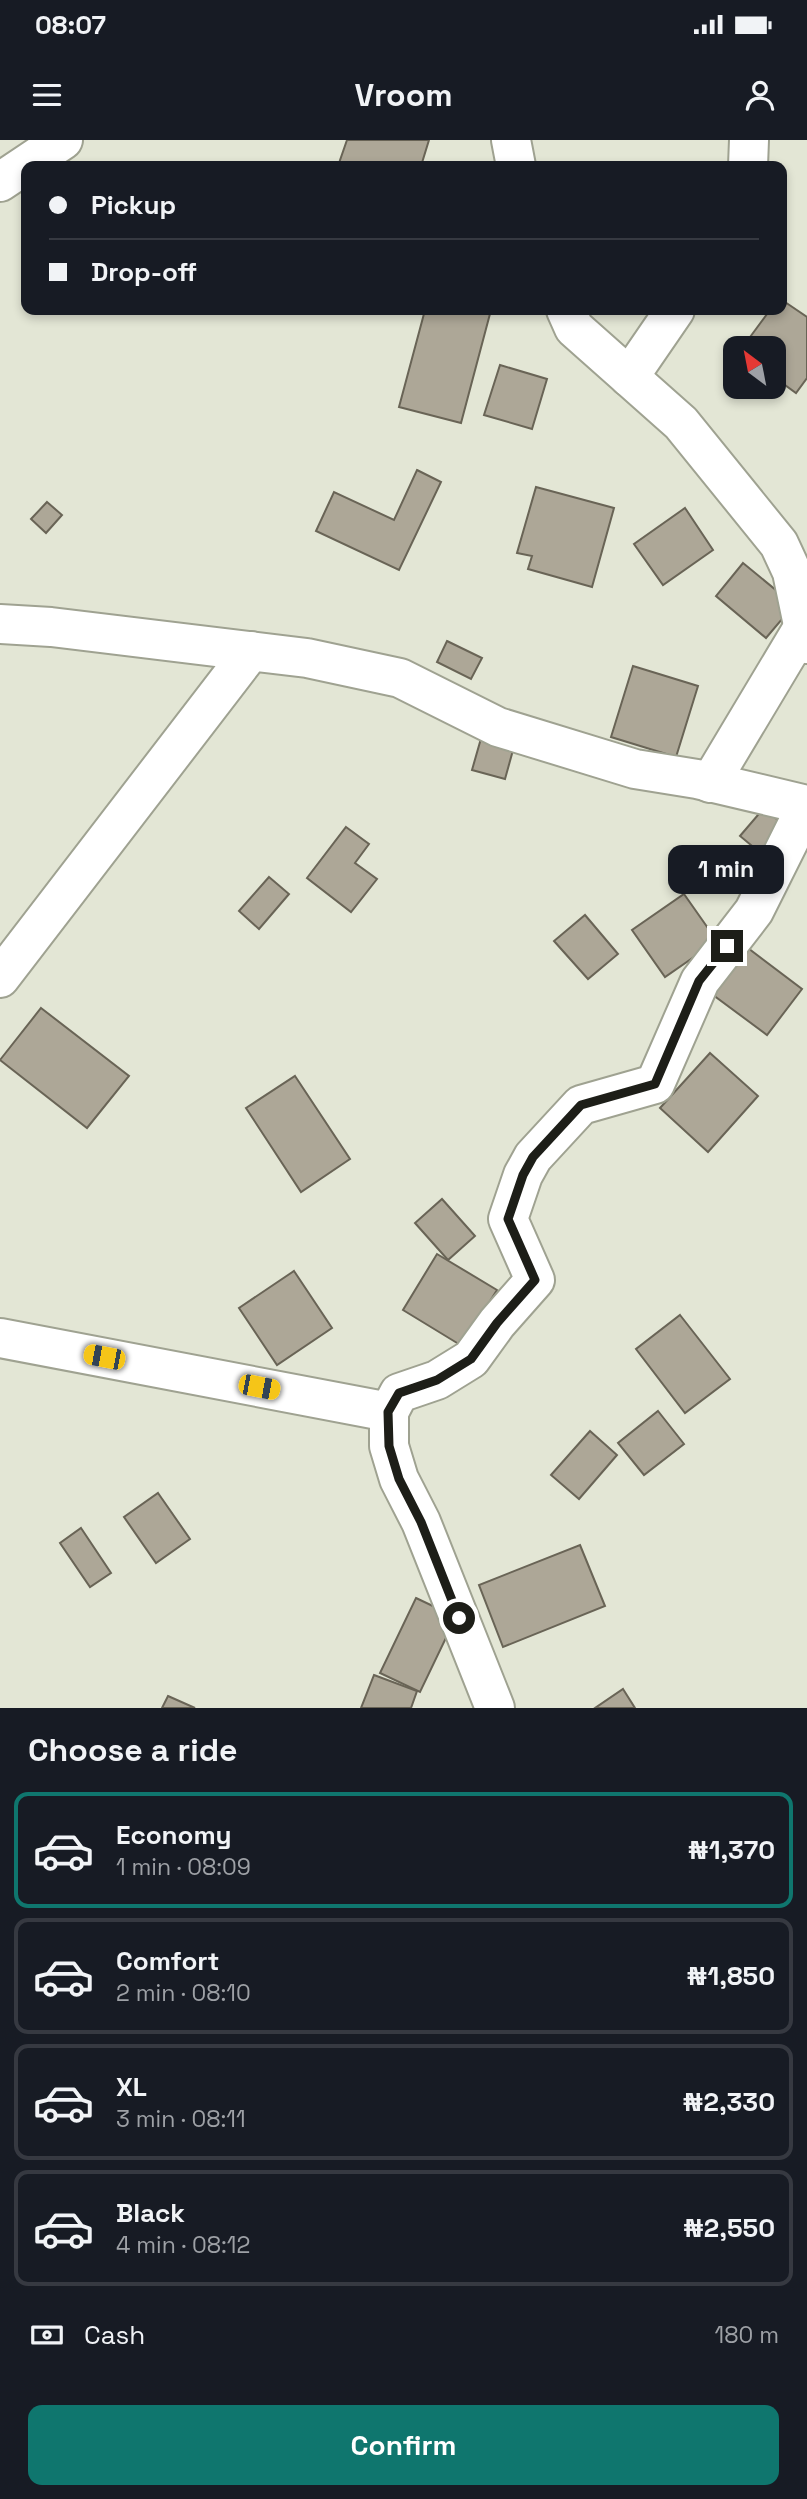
<!DOCTYPE html>
<html lang="en">
<head>
<meta charset="utf-8">
<style>
  :root { --surface:#171b24; --page:#242831; --text:#f1f3f6; --muted:#9ea1a6; --line:#363941; --accent:#0f766e }
  body { margin:0; font-family:"Space Grotesk",sans-serif; background:var(--page); color:var(--text); height:100vh; display:flex; flex-direction:column; font-size:26px; white-space:nowrap }
  * { box-sizing:border-box; margin:0 }
  p { font-size:23px; color:var(--muted) }
  .icon { flex:none; width:38px; height:38px; fill:none; stroke:currentColor; stroke-width:2; stroke-linecap:round; stroke-linejoin:round }
  .map { position:relative; height:1568px; overflow:hidden }
  .side { display:flex; flex-direction:column; background:var(--surface); flex:1 }
  .side>* { flex:none }
  .banner { position:absolute; left:21px; top:21px; width:766px; height:154px; border-radius:14px; box-shadow:0 4px 10px #0003; display:grid; align-content:center; height:154px; padding:0 28px; background:var(--surface) }
  .needle { width:46px; rotate:328deg }
  .buttons { position:absolute; left:723px; top:196px; display:grid; gap:14px }
  .buttons a { display:grid; place-items:center; width:63px; height:63px; border-radius:14px; background:var(--surface); box-shadow:0 4px 10px #0003; font-size:35px }
  .end { position:absolute; width:32px; height:32px; margin:-16px; border:9px solid #1d1e18; background:#fff; box-shadow:0 0 0 4px #fff }
  .from { border-radius:50% }
  .bubble { position:absolute; height:49px; border-radius:14px; background:var(--surface); box-shadow:0 4px 10px #0003; font-size:23px; font-weight:600; line-height:49px; text-align:center }
  .car { position:absolute; width:21px; height:42px; margin:-21px -10px; border-radius:9px; box-shadow:0 0 5px 2px #0007; background:linear-gradient(#f5c518 24%,#345 0 40%,#f5c518 0 76%,#345 0 86%,#f5c518 0) }
  .banner b { display:flex; align-items:center; gap:24px; height:66px; font-size:26px }
  .banner b+b { border-top:2px solid var(--line) }
  .banner i { width:18px; height:18px; background:var(--text) }
  ul { padding:0; list-style:none }
  li { display:flex; align-items:center; gap:21px; height:116px; margin:0 14px 10px; padding:0 14px; border:4px solid var(--line); border-radius:14px }
  li div { flex:1 }
  li b { display:block; font-size:26px }
  li em { font-style:normal; font-weight:600 }
  li.active { border-color:var(--accent) }
  li>.icon { width:63px; height:63px; stroke-width:1.5 }
  h2 { padding:0 28px; font-size:32px; line-height:84px }
  .pay { display:flex; align-items:center; gap:18px; height:77px; padding:0 28px; font-size:26px }
  .pay p { margin-inline-start:auto }
  .cta { display:flex; gap:14px; margin-top:auto; padding:14px 28px }
  .cta a { flex:1; height:80px; border-radius:14px; background:var(--accent); color:#fff; font-size:28px; font-weight:600; line-height:80px; text-align:center }
  .status { display:flex; justify-content:space-between; align-items:center; height:49px; padding:0 35px; background:var(--surface); direction:ltr }
  .status svg { height:19px; fill:currentColor }
  header { display:flex; justify-content:space-between; align-items:center; height:91px; padding:0 28px; background:var(--surface); font-size:32px; font-weight:600 }
  .map>svg:first-child { display:block }
</style>
</head>
<body>
<div class="status"><b>08:07</b><svg viewBox="0 0 49 12"><path d="M0 12V9h3v3zM5 12V6h3v6zM10 12V3h3v9zM15 12V0h3v12zM26 1h20v11H26zM47 4h2v5h-2z"/></svg></div>
<header><svg class="icon" aria-label="menu" viewBox="0 0 24 24"><path d="M4 6h16M4 12h16M4 18h16"/></svg>Vroom<svg class="icon" aria-label="person" viewBox="0 0 24 24"><circle cx="12" cy="8" r="4"/><path d="M4 21q1-7 8-7t8 7"/></svg></header>
<div class="map">
<svg width="807" height="1568" viewBox="0 0 807 1568">
  <rect width="100%" height="100%" fill="#e3e6d5"/>
  <g fill="#ada797" stroke="#696456" stroke-width="2">
    <path d="M 347,0 L 429,0 L 421,26 L 338,26 Z"/>
    <path d="M 782,160 L 807,177 L 807,238 L 796,253 L 774,237 L 774,208 L 742,208 L 770,170 L 782,170 Z"/>
    <path d="M 425,170 L 491,170 L 461,283 L 399,267 Z"/>
    <path d="M 500,225 L 547,239 L 532,289 L 484,275 Z"/>
    <path d="M 417,330 L 441,342 L 399,430 L 316,391 L 334,352 L 394,380 Z"/>
    <path d="M 536,347 L 614,368 L 592,447 L 528,429 L 532,416 L 517,413 Z"/>
    <path d="M 47,362 L 62,375 L 46,393 L 31,379 Z"/>
    <path d="M 685,368 L 713,410 L 663,445 L 634,404 Z"/>
    <path d="M 743,423 L 794,465 L 766,498 L 716,456 Z"/>
    <path d="M 447,501 L 482,518 L 471,539 L 437,522 Z"/>
    <path d="M 633,526 L 698,546 L 676,617 L 611,597 Z"/>
    <path d="M 482,595 L 515,603 L 505,639 L 472,630 Z"/>
    <path d="M 764,668 L 786,687 L 763,715 L 740,696 Z"/>
    <path d="M 346,687 L 369,704 L 355,723 L 377,739 L 351,772 L 307,738 Z"/>
    <path d="M 269,737 L 289,754 L 259,789 L 239,771 Z"/>
    <path d="M 684,754 L 717,801 L 665,837 L 632,790 Z"/>
    <path d="M 585,775 L 618,814 L 588,839 L 554,801 Z"/>
    <path d="M 740,802 L 802,849 L 767,895 L 705,849 Z"/>
    <path d="M 41,868 L 129,936 L 87,988 L 0,920 Z"/>
    <path d="M 710,913 L 758,956 L 708,1012 L 660,968 Z"/>
    <path d="M 295,936 L 350,1019 L 301,1052 L 246,968 Z"/>
    <path d="M 442,1059 L 475,1096 L 448,1120 L 415,1083 Z"/>
    <path d="M 437,1114 L 497,1150 L 462,1206 L 403,1170 Z"/>
    <path d="M 294,1131 L 332,1188 L 277,1225 L 239,1168 Z"/>
    <path d="M 680,1175 L 730,1239 L 685,1273 L 636,1209 Z"/>
    <path d="M 658,1271 L 684,1304 L 644,1335 L 618,1303 Z"/>
    <path d="M 590,1291 L 617,1315 L 579,1359 L 551,1335 Z"/>
    <path d="M 158,1353 L 190,1399 L 156,1423 L 124,1377 Z"/>
    <path d="M 81,1388 L 111,1433 L 90,1447 L 60,1403 Z"/>
    <path d="M 580,1405 L 605,1466 L 503,1507 L 479,1445 Z"/>
    <path d="M 416,1458 L 456,1477 L 420,1552 L 380,1533 Z"/>
    <path d="M 374,1535 L 417,1551 L 411,1568 L 361,1568 Z"/>
    <path d="M 623,1549 L 635,1568 L 595,1568 Z"/>
    <path d="M 168,1556 L 195,1568 L 162,1568 Z"/>
  </g>
  <g fill="none" stroke-linecap="round" stroke-linejoin="round">
    <defs>
      <g id="minor">
        <path d="M 511,0 L 516,26"/>
        <path d="M 748,26 L 749,0"/>
        <path d="M 0,42 L 63,0"/>
        <path d="M 566,170 L 574,188 L 681,283 L 779,404 L 792,432 L 807,504"/>
        <path d="M 629,237 L 675,170"/>
        <path d="M 0,484 L 51,487 L 307,518 L 400,538 L 498,587 L 635,629 L 697,639 L 807,665"/>
        <path d="M 710,643 L 804,486"/>
        <path d="M 0,838 L 251,511"/>
        <path d="M 0,1198 L 389,1272"/>
        <path d="M 495,1568 L 421,1382 L 399,1339 L 389,1306 L 389,1272 L 399,1253 L 437,1240 L 471,1219 L 497,1183 L 535,1140 L 508,1079 L 523,1035 L 533,1017 L 581,965 L 655,944 L 700,841 L 754,771 L 807,665"/>
      </g>
    </defs>
    <use href="#minor" stroke="#9fa291" stroke-width="42"/>
    <use href="#minor" stroke="#fff" stroke-width="38"/>
  </g>
  <g fill="none" stroke-linecap="round" stroke-linejoin="round">
    <path stroke="#1d1e18" stroke-width="9" d="M 459,1478 L 421,1382 L 399,1339 L 389,1306 L 388,1272 L 399,1253 L 437,1240 L 471,1219 L 497,1183 L 535,1140 L 508,1079 L 523,1035 L 533,1017 L 581,965 L 655,944 L 699,841 L 727,806"/>
  </g>
</svg>
<div class="buttons">
<a><svg class="needle" viewBox="-14 -14 28 28"><path d="M0-13l5 13h-10z" fill="#e53935"/><path d="M0 13l5-13h-10z" fill="#9ea1a6"/></svg></a>
</div>
<i class="end from" style="left:459px;top:1478px"></i>
<i class="end" style="left:727px;top:806px"></i>
<div class="bubble" style="left:668px;top:705px;width:116px">1 min</div>
<i class="car" style="left:104px;top:1217px;rotate:281deg"></i>
<i class="car" style="left:259px;top:1247px;rotate:101deg"></i>
<div class="banner">
<b><i class="from"></i>Pickup</b>
<b><i></i>Drop-off</b>
</div>
</div>
<section class="side">
<h2>Choose a ride</h2>
<ul>
<li class="active"><svg class="icon" aria-label="car" viewBox="0 0 24 24"><path d="M5 17H2v-5l4-1 3-4h7l3 4 3 1v5h-3M9 17h6M6 11h13"/><circle cx="7" cy="17" r="2"/><circle cx="17" cy="17" r="2"/></svg><div><b>Economy</b><p>1 min · 08:09</p></div><em>₦1,370</em></li>
<li><svg class="icon" aria-label="car" viewBox="0 0 24 24"><path d="M5 17H2v-5l4-1 3-4h7l3 4 3 1v5h-3M9 17h6M6 11h13"/><circle cx="7" cy="17" r="2"/><circle cx="17" cy="17" r="2"/></svg><div><b>Comfort</b><p>2 min · 08:10</p></div><em>₦1,850</em></li>
<li><svg class="icon" aria-label="car" viewBox="0 0 24 24"><path d="M5 17H2v-5l4-1 3-4h7l3 4 3 1v5h-3M9 17h6M6 11h13"/><circle cx="7" cy="17" r="2"/><circle cx="17" cy="17" r="2"/></svg><div><b>XL</b><p>3 min · 08:11</p></div><em>₦2,330</em></li>
<li><svg class="icon" aria-label="car" viewBox="0 0 24 24"><path d="M5 17H2v-5l4-1 3-4h7l3 4 3 1v5h-3M9 17h6M6 11h13"/><circle cx="7" cy="17" r="2"/><circle cx="17" cy="17" r="2"/></svg><div><b>Black</b><p>4 min · 08:12</p></div><em>₦2,550</em></li>
</ul>
<div class="pay"><svg class="icon" aria-label="cash" viewBox="0 0 24 24"><path d="M3 7h18v10H3z"/><circle cx="12" cy="12" r="2"/></svg>Cash<p>180 m</p></div>
<div class="cta"><a>Confirm</a></div>
</section>
</body>
</html>
